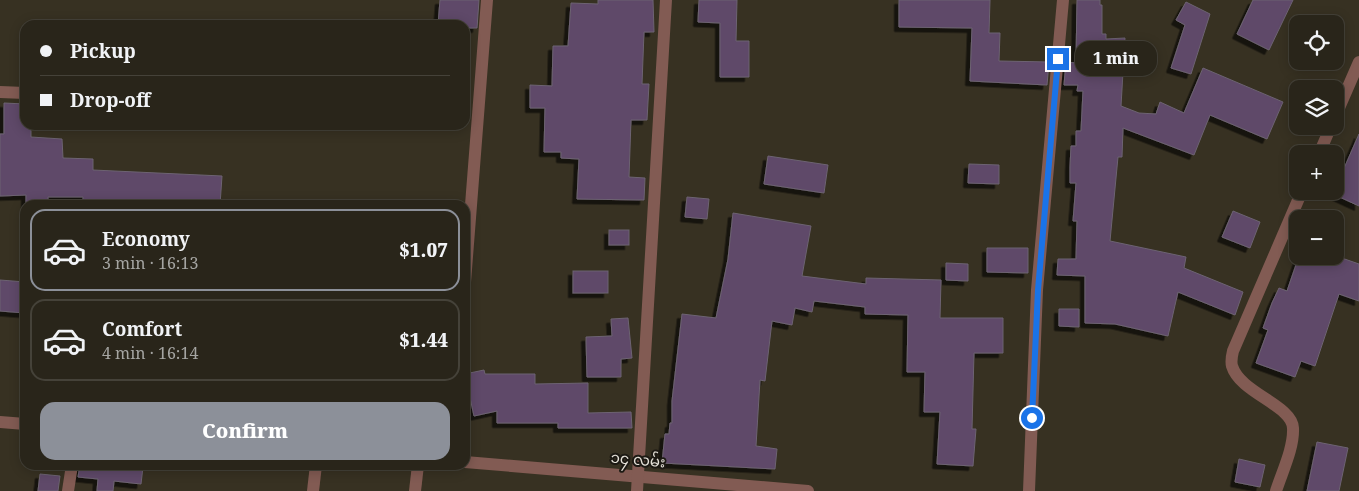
<!DOCTYPE html>
<html lang="en">
<head>
<meta charset="utf-8">
<style>
  :root { --surface:#29251a; --page:#312d23; --text:#f1f3f6; --muted:#a5a5a2; --line:#454239; --accent:#8c9099 }
  body { margin:0; font-family:"Noto Serif","Noto Sans Myanmar",serif; background:var(--page); color:var(--text); height:100vh; display:flex; flex-direction:column; font-size:19px; white-space:nowrap }
  * { box-sizing:border-box; margin:0 }
  p { font-size:16px; color:var(--muted) }
  .icon { flex:none; width:28px; height:28px; fill:none; stroke:currentColor; stroke-width:2; stroke-linecap:round; stroke-linejoin:round }
  .map { position:relative; flex:1; overflow:hidden }
  .sheet { position:absolute; left:20px; top:200px; width:450px; height:270px; display:flex; flex-direction:column; background:var(--surface); border-radius:15px; box-shadow:0 2px 12px #0003,0 0 0 1px var(--line) }
  .sheet>* { flex:none }
  .guide { position:absolute; left:20px; top:20px; width:450px; height:110px; border-radius:15px; box-shadow:0 2px 12px #0003,0 0 0 1px var(--line); display:grid; align-content:center; height:110px; padding:0 20px; background:var(--surface) }
  .buttons { position:absolute; left:1289px; top:15px; display:grid; gap:10px }
  .buttons a { display:grid; place-items:center; width:55px; height:55px; border-radius:10px; background:var(--surface); box-shadow:0 2px 12px #0003,0 0 0 1px var(--line); font-size:25px }
  .end { position:absolute; width:22px; height:22px; margin:-11px; border:6px solid #1a73e8; background:#fff; box-shadow:0 0 0 2px #fff }
  .from { border-radius:50% }
  .bubble { position:absolute; height:35px; border-radius:15px; background:var(--surface); box-shadow:0 2px 12px #0003,0 0 0 1px var(--line); font-size:16px; font-weight:800; line-height:35px; text-align:center }
  .guide b { display:flex; align-items:center; gap:18px; height:48px; font-size:19px }
  .guide b+b { border-top:1px solid var(--line) }
  .guide i { width:12px; height:12px; background:var(--text) }
  ul { padding:9px 0 0; list-style:none }
  li { display:flex; align-items:center; gap:15px; height:82px; margin:0 10px 8px; padding:0 10px; border:2px solid var(--line); border-radius:15px }
  li div { flex:1 }
  li b { display:block; font-size:19px }
  li em { font-style:normal; font-weight:800 }
  li.active { border-color:var(--accent) }
  li>.icon { width:45px; height:45px; stroke-width:1.5 }
  .primary-button { display:flex; gap:10px; margin-top:auto; padding:10px 20px }
  .primary-button a { flex:1; height:58px; border-radius:15px; background:var(--accent); color:#fff; font-size:20px; font-weight:800; line-height:58px; text-align:center }
  .map>svg:first-child { display:block }
</style>
</head>
<body>
<div class="map">
<svg width="1359" height="491" viewBox="0 0 1359 491">
  <defs>
    <filter id="shadow"><feDropShadow dx="-4.5" dy="4.5" stdDeviation="0" flood-color="#0009"/></filter>
  </defs>
  <rect width="100%" height="100%" fill="#373122"/>
  <g fill="#5e4869" stroke="#6d6372" filter="url(#shadow)">
    <path d="M 440,0 L 479,0 L 477,28 L 465,28 L 465,25 L 438,25 Z"/>
    <path d="M 598,0 L 653,0 L 654,32 L 644,32 L 642,84 L 649,84 L 647,120 L 631,120 L 629,177 L 645,178 L 644,200 L 577,199 L 579,159 L 561,158 L 561,152 L 544,152 L 545,108 L 530,108 L 530,85 L 552,86 L 553,46 L 568,46 L 571,3 L 598,4 Z"/>
    <path d="M 699,0 L 737,0 L 736,41 L 749,41 L 749,77 L 720,77 L 720,23 L 698,22 Z"/>
    <path d="M 899,0 L 990,0 L 989,33 L 1000,33 L 999,61 L 1049,62 L 1047,85 L 970,81 L 972,28 L 899,27 Z"/>
    <path d="M 1077,0 L 1100,0 L 1100,5 L 1102,5 L 1102,34 L 1106,34 L 1106,39 L 1125,38 L 1121,106 L 1139,113 L 1156,114 L 1160,102 L 1184,113 L 1203,68 L 1283,102 L 1267,139 L 1210,115 L 1194,155 L 1123,128 L 1122,157 L 1118,157 L 1110,241 L 1186,257 L 1184,268 L 1243,292 L 1235,315 L 1178,292 L 1168,336 L 1115,324 L 1085,323 L 1085,276 L 1057,275 L 1058,259 L 1076,259 L 1077,221 L 1073,221 L 1076,183 L 1070,183 L 1070,167 L 1071,146 L 1076,146 L 1076,131 L 1081,131 L 1083,91 L 1077,91 L 1078,85 L 1064,85 L 1066,62 L 1076,63 Z"/>
    <path d="M 1253,0 L 1293,0 L 1269,50 L 1237,34 Z"/>
    <path d="M 1186,2 L 1210,14 L 1191,74 L 1171,68 L 1185,25 L 1176,20 Z"/>
    <path d="M 4,103 L 25,104 L 25,125 L 31,125 L 31,137 L 62,139 L 63,158 L 93,159 L 93,170 L 222,176 L 220,205 L 83,205 L 83,197 L 48,197 L 48,205 L 26,205 L 26,195 L 0,196 L 0,134 L 4,134 Z"/>
    <path d="M 1359,134 L 1359,206 L 1331,193 L 1335,191 L 1335,184 L 1340,172 L 1342,173 Z"/>
    <path d="M 768,156 L 828,165 L 824,193 L 764,184 Z"/>
    <path d="M 969,164 L 999,165 L 999,184 L 968,183 Z"/>
    <path d="M 687,197 L 709,199 L 707,219 L 685,217 Z"/>
    <path d="M 1233,211 L 1260,222 L 1250,248 L 1222,237 Z"/>
    <path d="M 733,213 L 811,226 L 802,276 L 866,284 L 866,278 L 941,280 L 940,318 L 1003,318 L 1003,353 L 974,353 L 972,429 L 976,429 L 973,466 L 937,464 L 940,412 L 924,412 L 925,372 L 907,372 L 908,315 L 865,314 L 865,307 L 814,301 L 812,312 L 795,308 L 792,325 L 772,321 L 765,381 L 760,380 L 756,446 L 777,449 L 775,469 L 662,463 L 665,434 L 669,434 L 670,423 L 672,423 L 672,401 L 682,314 L 716,318 L 728,259 Z"/>
    <rect x="609" y="230" width="20" height="15"/>
    <path d="M 987,248 L 1028,248 L 1028,273 L 987,272 Z"/>
    <path d="M 1299,256 L 1336,256 L 1359,264 L 1359,301 L 1339,294 L 1315,366 L 1301,361 L 1295,377 L 1256,363 L 1268,330 L 1263,328 L 1272,303 L 1279,288 L 1287,291 Z"/>
    <path d="M 946,263 L 968,264 L 968,281 L 946,280 Z"/>
    <rect x="573" y="271" width="35" height="22"/>
    <path d="M 0,280 L 25,282 L 25,313 L 0,311 Z"/>
    <path d="M 1059,309 L 1079,309 L 1079,327 L 1059,326 Z"/>
    <path d="M 628,318 L 632,358 L 621,359 L 621,377 L 587,377 L 586,337 L 612,336 L 611,319 Z"/>
    <path d="M 484,370 L 485,374 L 535,374 L 535,384 L 588,383 L 588,413 L 631,412 L 632,428 L 558,428 L 558,423 L 497,423 L 497,411 L 474,416 L 465,374 Z"/>
    <path d="M 1317,442 L 1348,448 L 1339,491 L 1307,491 Z"/>
    <path d="M 1239,459 L 1265,465 L 1260,487 L 1235,482 Z"/>
    <path d="M 80,465 L 143,467 L 141,484 L 114,481 L 113,491 L 97,491 L 98,479 L 78,477 Z"/>
    <path d="M 40,474 L 60,476 L 58,491 L 38,491 Z"/>
  </g>
  <g fill="none" stroke-linecap="round" stroke-linejoin="round">
    <g stroke="#825b53" stroke-width="12">
      <path d="M 0,92 L 25,93"/>
      <path d="M 1335,117 L 1359,62"/>
      <path d="M 1319,154 L 1331,126"/>
      <path d="M 465,282 L 487,0"/>
      <path d="M 0,422 L 25,424"/>
      <path d="M 465,462 L 808,491"/>
      <path d="M 68,491 L 72,465"/>
      <path d="M 313,491 L 316,465"/>
      <path d="M 415,491 L 418,465"/>
      <path d="M 637,491 L 666,0"/>
      <path d="M 1029,491 L 1037,290 L 1063,0"/>
      <path d="M 1276,491 C 1282,472 1294,448 1293,428 C 1292,405 1240,393 1232,366 C 1231,362 1232,355 1233,351 L 1302,191"/>
    </g>
  </g>
  <g fill="none" stroke-linecap="round" stroke-linejoin="round">
    <path stroke="#1a73e8" stroke-width="6" d="M 1032,418 L 1038,290 L 1058,59"/>
  </g>
  <g text-anchor="middle" stroke-width="4" stroke-linejoin="round" paint-order="stroke">
    <g font-size="15" fill="#e5e1d8" stroke="#1c1913">
      <text transform="translate(638 460) rotate(5)" y="5">၁၄ လမ်း</text>
    </g>
  </g>
</svg>
<div class="buttons">
<a><svg class="icon" aria-label="locate" viewBox="0 0 24 24"><circle cx="12" cy="12" r="6"/><path d="M12 2v4M12 18v4M2 12h4M18 12h4"/></svg></a>
<a><svg class="icon" aria-label="layers" viewBox="0 0 24 24"><path d="M12 4l9 5-9 5-9-5zM3 14l9 5 9-5"/></svg></a>
<a>+</a>
<a>−</a>
</div>
<i class="end from" style="left:1032px;top:418px"></i>
<i class="end" style="left:1058px;top:59px"></i>
<div class="bubble" style="left:1075px;top:41px;width:82px">1 min</div>
<div class="guide">
<b><i class="from"></i>Pickup</b>
<b><i></i>Drop-off</b>
</div>
<section class="sheet">
<ul>
<li class="active"><svg class="icon" aria-label="car" viewBox="0 0 24 24"><path d="M5 17H2v-5l4-1 3-4h7l3 4 3 1v5h-3M9 17h6M6 11h13"/><circle cx="7" cy="17" r="2"/><circle cx="17" cy="17" r="2"/></svg><div><b>Economy</b><p>3 min · 16:13</p></div><em>$1.07</em></li>
<li><svg class="icon" aria-label="car" viewBox="0 0 24 24"><path d="M5 17H2v-5l4-1 3-4h7l3 4 3 1v5h-3M9 17h6M6 11h13"/><circle cx="7" cy="17" r="2"/><circle cx="17" cy="17" r="2"/></svg><div><b>Comfort</b><p>4 min · 16:14</p></div><em>$1.44</em></li>
</ul>
<div class="primary-button"><a>Confirm</a></div>
</section>
</div>
</body>
</html>
